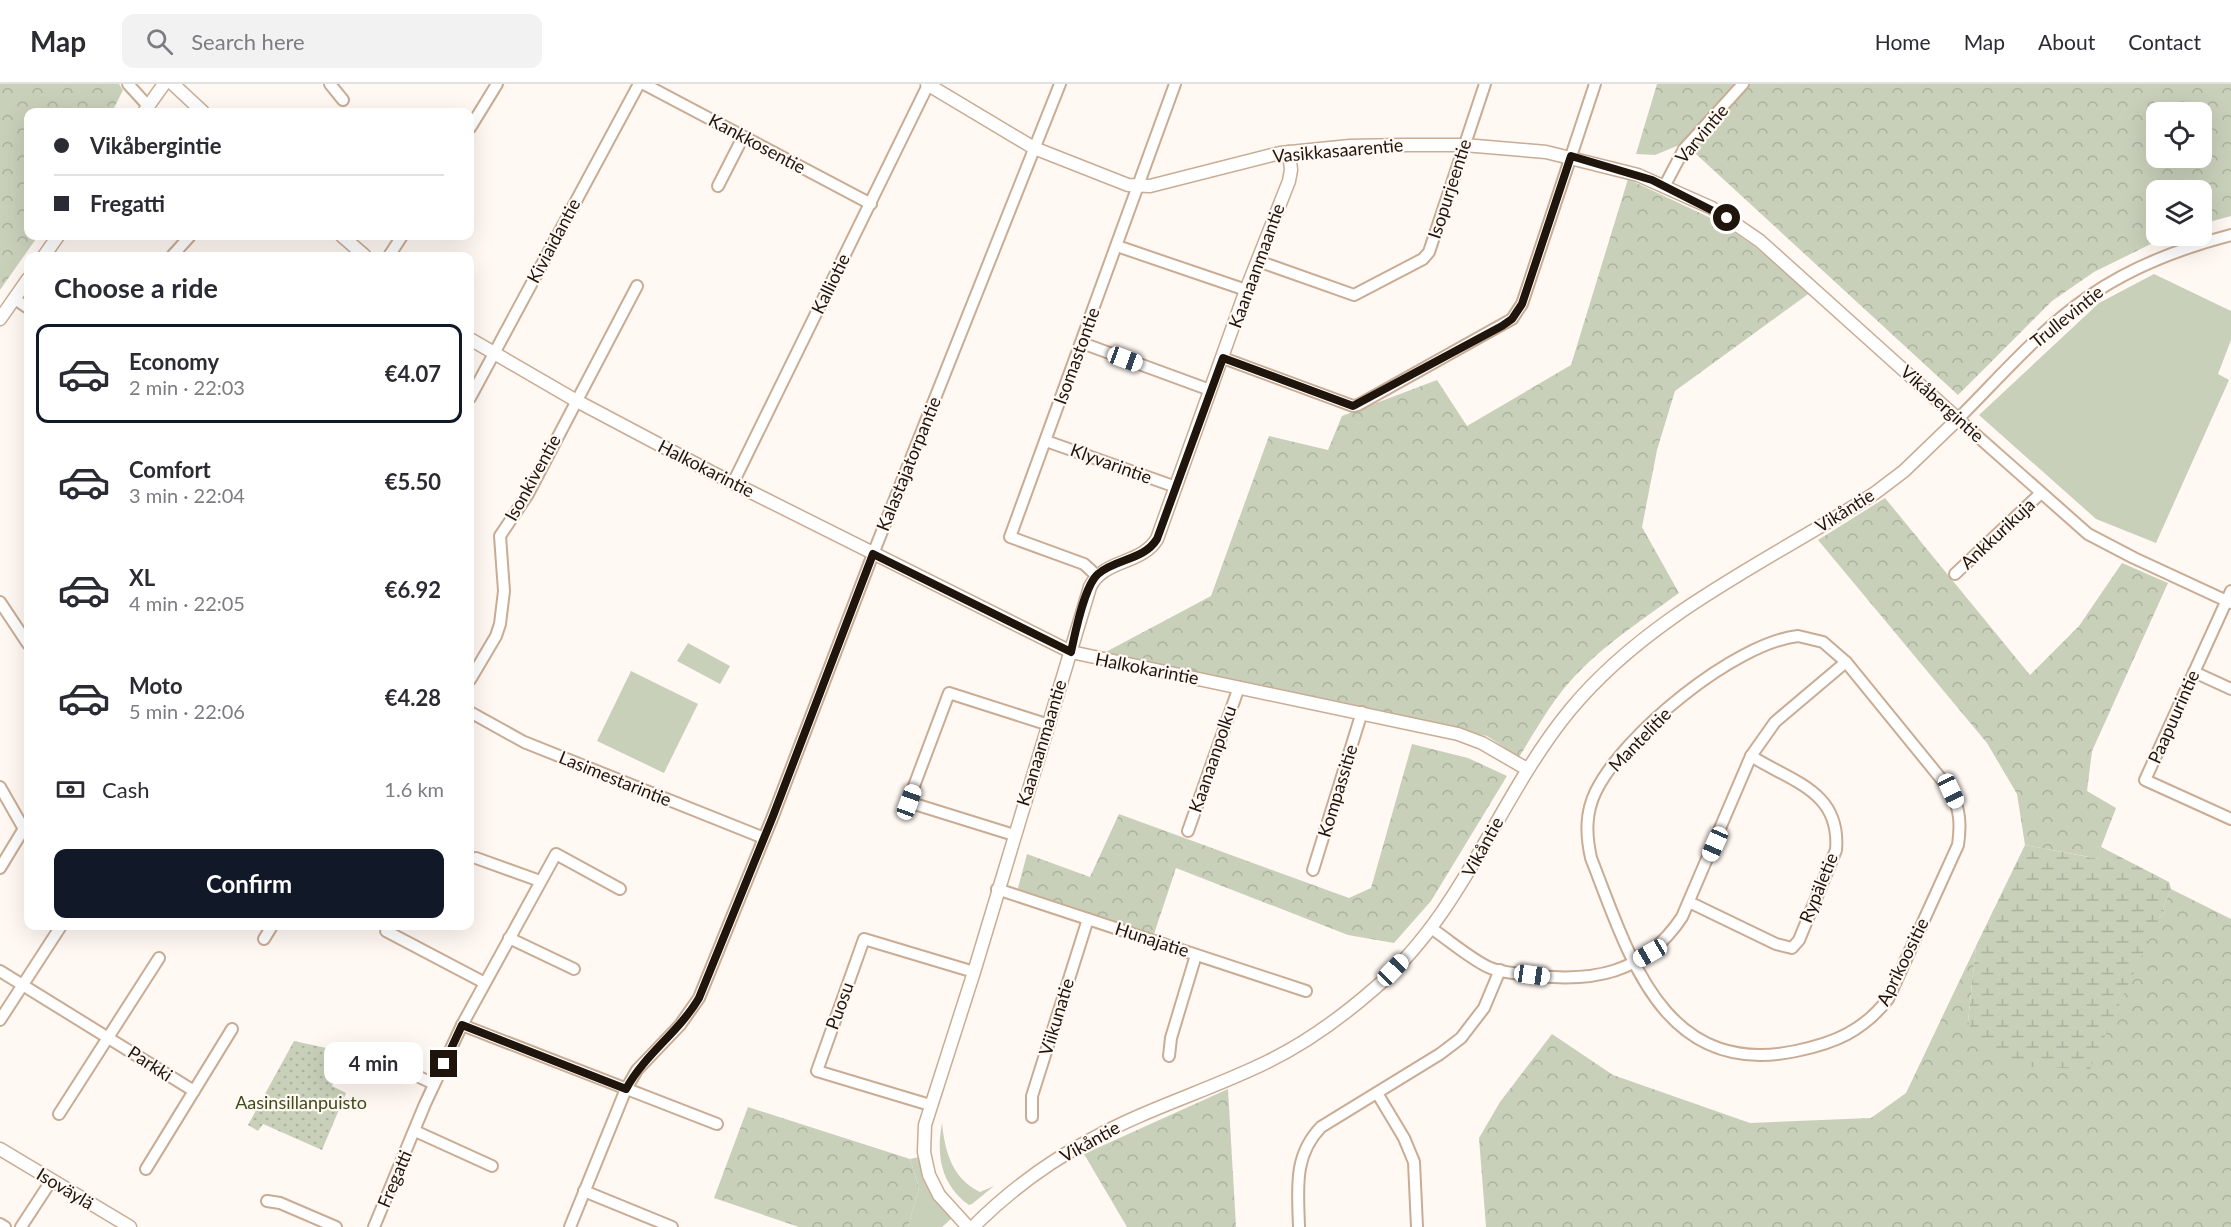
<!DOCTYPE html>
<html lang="en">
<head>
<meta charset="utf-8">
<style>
  :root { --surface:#fff; --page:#f2f2f3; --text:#2b2b33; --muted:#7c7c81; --line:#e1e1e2; --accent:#111827 }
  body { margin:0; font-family:Lato,sans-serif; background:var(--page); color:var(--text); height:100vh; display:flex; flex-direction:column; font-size:22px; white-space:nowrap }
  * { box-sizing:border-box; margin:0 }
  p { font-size:20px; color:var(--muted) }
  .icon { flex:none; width:33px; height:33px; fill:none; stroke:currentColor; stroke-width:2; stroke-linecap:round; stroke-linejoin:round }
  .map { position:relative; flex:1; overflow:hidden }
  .panel { position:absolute; left:24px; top:168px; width:450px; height:678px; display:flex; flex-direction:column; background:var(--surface); border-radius:12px; box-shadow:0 6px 24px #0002 }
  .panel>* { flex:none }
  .top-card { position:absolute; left:24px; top:24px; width:450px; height:132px; border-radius:12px; box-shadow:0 6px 24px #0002; display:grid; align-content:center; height:132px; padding:0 30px; background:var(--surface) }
  .fabs { position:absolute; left:2146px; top:18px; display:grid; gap:12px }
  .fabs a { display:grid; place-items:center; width:66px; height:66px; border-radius:12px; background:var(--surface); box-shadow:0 6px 24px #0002; font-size:30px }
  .end { position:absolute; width:27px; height:27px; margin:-14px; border:8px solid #1f150c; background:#fff; box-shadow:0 0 0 3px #fff }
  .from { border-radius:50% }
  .bubble { position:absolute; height:42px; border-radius:12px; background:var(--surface); box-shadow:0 6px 24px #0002; font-size:20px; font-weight:700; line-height:42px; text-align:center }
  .car { position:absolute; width:18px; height:36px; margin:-18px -9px; border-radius:8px; box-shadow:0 0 4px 2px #0007; background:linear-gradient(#fff 24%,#345 0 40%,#fff 0 76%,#345 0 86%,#fff 0) }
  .top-card b { display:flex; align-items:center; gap:21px; height:57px; font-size:22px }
  .top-card b+b { border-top:2px solid var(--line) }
  .top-card i { width:15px; height:15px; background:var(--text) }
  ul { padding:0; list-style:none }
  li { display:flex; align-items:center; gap:18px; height:99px; margin:0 12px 9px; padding:0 18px; border:3px solid transparent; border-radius:12px }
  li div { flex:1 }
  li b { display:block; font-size:22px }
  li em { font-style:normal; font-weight:700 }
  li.current { border-color:var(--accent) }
  li>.icon { width:54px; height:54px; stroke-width:1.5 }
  h2 { padding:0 30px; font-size:27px; line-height:72px }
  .pay { display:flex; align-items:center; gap:15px; height:66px; padding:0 30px; font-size:22px }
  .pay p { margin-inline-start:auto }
  .button { display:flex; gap:12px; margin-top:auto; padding:12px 30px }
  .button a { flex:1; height:69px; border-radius:12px; background:var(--accent); color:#fff; font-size:24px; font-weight:700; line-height:69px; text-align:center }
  header { display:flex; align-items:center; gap:36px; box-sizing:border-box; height:84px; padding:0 30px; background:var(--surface); border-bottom:2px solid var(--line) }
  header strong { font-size:28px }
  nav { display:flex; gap:33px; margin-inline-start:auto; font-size:21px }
  .search { width:420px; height:54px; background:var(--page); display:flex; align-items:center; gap:15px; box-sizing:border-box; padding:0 21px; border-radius:12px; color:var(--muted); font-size:22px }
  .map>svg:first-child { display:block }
</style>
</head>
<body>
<header>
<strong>Map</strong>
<div class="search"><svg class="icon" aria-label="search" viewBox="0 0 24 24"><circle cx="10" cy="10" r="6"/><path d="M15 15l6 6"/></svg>Search here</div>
<nav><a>Home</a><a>Map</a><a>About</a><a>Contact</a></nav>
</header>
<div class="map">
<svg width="2231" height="1143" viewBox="0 0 2231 1143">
  <defs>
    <pattern id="forest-crowns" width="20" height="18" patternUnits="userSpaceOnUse" patternTransform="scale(1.5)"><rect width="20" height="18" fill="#c8d0ba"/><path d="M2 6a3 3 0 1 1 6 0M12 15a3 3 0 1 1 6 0" fill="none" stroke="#abb29f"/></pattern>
    <pattern id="wetland-marsh" width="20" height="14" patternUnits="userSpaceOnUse" patternTransform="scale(1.5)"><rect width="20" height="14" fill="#c8d0ba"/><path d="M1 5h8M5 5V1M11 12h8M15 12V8" fill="none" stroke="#abb29f"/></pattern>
    <pattern id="park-dots" width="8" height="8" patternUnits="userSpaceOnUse" patternTransform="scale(1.5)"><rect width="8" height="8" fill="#c8d0ba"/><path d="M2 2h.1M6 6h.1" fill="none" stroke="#abb29f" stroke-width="1.8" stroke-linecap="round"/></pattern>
  </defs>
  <rect width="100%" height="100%" fill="#fff8f3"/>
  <g fill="#c8d0ba">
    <path d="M 2154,190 L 2231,227 L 2231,256 L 2218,290 L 2229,296 L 2156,459 L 2096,435 L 1979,331 L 2099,219 Z"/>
    <path d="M 688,559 L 730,582 L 720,600 L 677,577 Z"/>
    <path d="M 631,587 L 698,620 L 664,689 L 597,657 Z"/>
    <path d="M 942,1039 C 945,1068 952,1094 980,1108 L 994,1102 L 972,1120 L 969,1121 C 941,1101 936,1071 942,1039 Z"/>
    <path d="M 919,1073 L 929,1105 L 952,1134 L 942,1143 L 908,1143 L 919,1104 L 910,1075 Z"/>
  </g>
  <g fill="url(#forest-crowns)" fill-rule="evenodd">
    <path d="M 0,0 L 119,0 L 123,6 L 112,28 L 28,28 L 28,152 L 38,152 L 0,206 Z"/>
    <path d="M 1657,0 L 2231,0 L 2231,132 L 2202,140 L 2202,106 L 2157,106 L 2157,152 L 2167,152 L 2094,188 L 2052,217 L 1958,311 L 1684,59 L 1655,71 L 1636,70 ZM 2157,28 L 2202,28 L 2202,74 L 2157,74 Z"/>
    <path d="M 1628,95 L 1717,137 L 1754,162 L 1811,208 L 1675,307 L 1657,366 L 1642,443 L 1679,509 C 1638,539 1594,567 1562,607 C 1546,627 1533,651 1519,673 L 1487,652 L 1102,570 L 1211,512 L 1269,352 L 1328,366 L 1342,332 L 1437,296 L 1467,342 L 1571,281 Z"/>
    <path d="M 1885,414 L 2030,591 L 2079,542 L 2122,479 L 2168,499 L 2092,667 L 2087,707 L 2116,724 L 2101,763 L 2100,775 L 2025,761 L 2017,710 L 1987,659 L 1818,456 Z"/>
    <path d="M 1412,660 L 1468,674 L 1507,692 L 1431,817 L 1394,859 L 1348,851 L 1176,784 L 1154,850 L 1017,808 L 1027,770 L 1090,793 L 1119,730 L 1349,814 L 1371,804 Z"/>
    <path d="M 2171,805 L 2231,835 L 2231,1143 L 1486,1143 L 1479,1054 L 1500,1018 L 1552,950 L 1613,991 L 1750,1039 L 1871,1034 L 1906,1009 L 1976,862 L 1968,938 L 2159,834 L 2165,829 L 2163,824 Z"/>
    <path d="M 1228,1005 L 1236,1143 L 1127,1143 L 1084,1070 Z"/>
    <path d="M 748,1023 L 910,1075 L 919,1104 L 908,1143 L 799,1143 L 714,1114 Z"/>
  </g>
  <path fill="url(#wetland-marsh)" d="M 2025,761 L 2099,775 L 2101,763 L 2169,798 L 2171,805 L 2163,824 L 2165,829 L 2159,834 L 2090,985 L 2009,982 L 1981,962 L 1968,938 L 1976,862 Z"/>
  <path fill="url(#park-dots)" d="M 294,957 L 345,968 L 332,1002 L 346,1009 L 322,1066 L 263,1040 L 258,1047 L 248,1041 Z"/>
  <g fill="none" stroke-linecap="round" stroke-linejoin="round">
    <defs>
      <g id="minor">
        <path d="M 128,0 L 148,22"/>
        <path d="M 330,0 L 343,16"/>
        <path d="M 644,0 L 871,120"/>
        <path d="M 470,44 L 497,0"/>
        <path d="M 1665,101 L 1684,65 L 1743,0"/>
        <path d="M 718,102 L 743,53"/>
        <path d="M 2231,151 C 2181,164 2131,183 2088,213 C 2039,247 2000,293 1958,335 L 2088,450 L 2134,474 L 2231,519"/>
        <path d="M 1117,162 L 1246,206"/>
        <path d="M 172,172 L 190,152"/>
        <path d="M 389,172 L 402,152"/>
        <path d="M 1258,177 L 1354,211 L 1423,175 L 1429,168 L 1485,0"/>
        <path d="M 15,215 L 28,224"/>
        <path d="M 1082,259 L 1210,306"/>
        <path d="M 1223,274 L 1353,322 L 1358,321 L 1512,235 L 1522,220 L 1595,0"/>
        <path d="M 470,314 L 639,0"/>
        <path d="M 1046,357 L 1176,403"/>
        <path d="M 733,399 L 928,1"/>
        <path d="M 1955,490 L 2041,409"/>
        <path d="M 1096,491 L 1084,480 L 1010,453 L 1175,0"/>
        <path d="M 2231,507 L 2145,696 L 2231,735"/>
        <path d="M 0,518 L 28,560"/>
        <path d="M 1798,552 L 1823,558 L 1846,578 L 1951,707 C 1960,726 1961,740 1958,761 L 1888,915 C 1863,947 1835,959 1796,967 C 1663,995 1629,871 1591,774 C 1586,751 1585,729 1596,707 C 1624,650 1735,559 1798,552 Z"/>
        <path d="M 2194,588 L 2231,605"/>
        <path d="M 470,596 L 496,552 L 500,540 L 504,507 L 500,452 L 528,410 L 637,202"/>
        <path d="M 470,628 L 524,658 L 764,754"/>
        <path d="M 0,703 L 24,745"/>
        <path d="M 1188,747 L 1239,603"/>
        <path d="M 1014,751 L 908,718 L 949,609 L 1049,641"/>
        <path d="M 476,774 L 540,797"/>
        <path d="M 0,784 L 28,738"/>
        <path d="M 1313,786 L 1362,628"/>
        <path d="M 997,805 L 1306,907"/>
        <path d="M 1689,818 L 1776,860 L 1792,864 L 1799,856 L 1836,766 C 1841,707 1792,698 1751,672"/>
        <path d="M 1431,844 C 1450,857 1468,873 1488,883 C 1500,889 1516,889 1529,891 C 1593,899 1644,890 1682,833 L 1751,672 L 1775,638 L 1846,578"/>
        <path d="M 386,847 L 483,898"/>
        <path d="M 509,854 L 574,885"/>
        <path d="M 264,855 L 272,842"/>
        <path d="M 0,887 L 194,1007"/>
        <path d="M 0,936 L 61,842"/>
        <path d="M 462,941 L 717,1040"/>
        <path d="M 360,965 L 434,1000"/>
        <path d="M 1169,972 L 1171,954 L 1196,871"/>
        <path d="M 1377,1009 L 1404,1054 L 1414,1078 L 1417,1143"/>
        <path d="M 930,1021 L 817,987 L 864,855 L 974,888"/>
        <path d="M 59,1030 L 159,874"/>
        <path d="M 1032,1033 L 1032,1012 L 1088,835"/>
        <path d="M 415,1047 L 492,1082"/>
        <path d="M 146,1085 L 232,945"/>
        <path d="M 584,1107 L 672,1143"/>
        <path d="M 267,1117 L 280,1119 L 336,1143"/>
        <path d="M 0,1140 L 5,1143"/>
        <path d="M 21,1143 L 51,1097"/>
        <path d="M 374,1143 L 425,1020 L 462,941 L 556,770 L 620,805"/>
        <path d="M 570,1143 L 626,1005 L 637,986 L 680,941 L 699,914 L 773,732 L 873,470 L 1060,0"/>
        <path d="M 1299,1143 C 1298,1105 1293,1072 1321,1043 L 1440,970 L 1461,954 L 1484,924 L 1500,886"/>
      </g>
      <g id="tertiary">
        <path d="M 173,0 L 203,28"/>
        <path d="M 927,0 L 1034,64 L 1128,101 L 1150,102 L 1280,69 L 1350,62 L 1404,61 L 1464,61 L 1546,68 L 1638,91 L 1712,124 L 1760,157 L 1958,335 L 1904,387 L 1875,409 C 1771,476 1650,529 1570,626 C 1497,715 1465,827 1375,904 C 1343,932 1306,959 1267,978 C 1210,1006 1148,1024 1092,1055 C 1048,1078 1008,1108 973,1143"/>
        <path d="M 144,28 L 164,0"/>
        <path d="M 342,152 L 365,172"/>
        <path d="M 44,172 L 58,152"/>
        <path d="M 0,235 L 28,195"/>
        <path d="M 470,255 L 575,316 L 711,388 L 1071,568 L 1458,650 L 1482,659 L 1527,685"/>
        <path d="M 0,1065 L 130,1143"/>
        <path d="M 968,1143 L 939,1111 L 929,1091 L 924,1068 L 925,1041 L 974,888 L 1090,503 C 1103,475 1141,481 1157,455 L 1246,206 L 1289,97 L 1291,86 L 1289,68"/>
      </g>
    </defs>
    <use href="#minor" stroke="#c9ac94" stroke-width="14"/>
    <use href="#tertiary" stroke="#c9ac94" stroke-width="15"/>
    <use href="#minor" stroke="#fff" stroke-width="10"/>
    <use href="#tertiary" stroke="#fff" stroke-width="12"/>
  </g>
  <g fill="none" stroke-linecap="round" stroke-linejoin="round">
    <path stroke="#1f150c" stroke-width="8" d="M 444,980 L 462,941 L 626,1005 C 645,970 679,948 699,914 L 773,732 L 873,470 L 1071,568 C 1075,550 1084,502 1098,490 C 1116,474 1143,477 1157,455 L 1223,274 L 1353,322 L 1502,242 L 1512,235 L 1522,220 L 1571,72 L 1652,96 L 1727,134"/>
  </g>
  <g text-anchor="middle" stroke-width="4.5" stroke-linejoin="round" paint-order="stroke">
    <g font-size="18" fill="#1f150c" stroke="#fff8f3">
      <text transform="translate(1702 50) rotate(-50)" y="6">Varvintie</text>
      <text transform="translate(757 60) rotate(28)" y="6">Kankkosentie</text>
      <text transform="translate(1338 67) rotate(-5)" y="6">Vasikkasaarentie</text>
      <text transform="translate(1450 105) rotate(-72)" y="6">Isopurjeentie</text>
      <text transform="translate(554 157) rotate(-62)" y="6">Kiviaidantie</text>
      <text transform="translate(1257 182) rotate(-70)" y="6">Kaanaanmaantie</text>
      <text transform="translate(831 200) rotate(-64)" y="6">Kalliotie</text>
      <text transform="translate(2067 233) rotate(-39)" y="6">Trullevintie</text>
      <text transform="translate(1077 272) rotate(-70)" y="6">Isomastontie</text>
      <text transform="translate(1942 320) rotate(42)" y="6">Vikåbergintie</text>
      <text transform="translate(909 380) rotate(-68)" y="6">Kalastajatorpantie</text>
      <text transform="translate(1111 380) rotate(20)" y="6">Klyvarintie</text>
      <text transform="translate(706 385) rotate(27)" y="6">Halkokarintie</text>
      <text transform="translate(533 394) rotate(-61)" y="6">Isonkiventie</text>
      <text transform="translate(1845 427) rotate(-32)" y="6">Vikåntie</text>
      <text transform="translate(1998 450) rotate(-43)" y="6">Ankkurikuja</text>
      <text transform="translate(1147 585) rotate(11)" y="6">Halkokarintie</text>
      <text transform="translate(2174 633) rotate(-66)" y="6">Paapuurintie</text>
      <text transform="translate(1640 656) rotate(-46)" y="6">Mantelitie</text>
      <text transform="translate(1042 659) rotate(-73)" y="6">Kaanaanmaantie</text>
      <text transform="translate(1213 675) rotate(-71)" y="6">Kaanaanpolku</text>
      <text transform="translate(615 695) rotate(22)" y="6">Lasimestarintie</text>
      <text transform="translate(1338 707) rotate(-73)" y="6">Kompassitie</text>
      <text transform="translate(1483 763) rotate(-61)" y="6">Vikåntie</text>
      <text transform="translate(1819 804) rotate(-68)" y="6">Rypäletie</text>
      <text transform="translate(1152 856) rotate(18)" y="6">Hunajatie</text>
      <text transform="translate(1903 878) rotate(-64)" y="6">Aprikoositie</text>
      <text transform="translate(840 922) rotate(-70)" y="6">Puosu</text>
      <text transform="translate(1057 933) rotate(-73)" y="6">Viikunatie</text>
      <text transform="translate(150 980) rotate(33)" y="6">Parkki</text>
      <text transform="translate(1090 1058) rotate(-29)" y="6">Vikåntie</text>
      <text transform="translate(395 1095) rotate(-67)" y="6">Fregatti</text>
      <text transform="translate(65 1105) rotate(31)" y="6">Isoväylä</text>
    </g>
    <g font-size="18" fill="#3e4c1a" stroke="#fff8f3">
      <text x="301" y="1025">Aasinsillanpuisto</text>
    </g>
  </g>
</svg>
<div class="fabs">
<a><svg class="icon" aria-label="locate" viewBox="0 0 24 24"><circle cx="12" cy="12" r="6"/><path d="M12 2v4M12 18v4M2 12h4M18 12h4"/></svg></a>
<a><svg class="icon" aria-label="layers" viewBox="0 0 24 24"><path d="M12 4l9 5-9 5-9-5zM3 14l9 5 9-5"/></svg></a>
</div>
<i class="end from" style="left:1727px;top:134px"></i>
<i class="end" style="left:444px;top:980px"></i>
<div class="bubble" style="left:324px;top:958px;width:99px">4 min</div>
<i class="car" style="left:1125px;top:275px;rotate:110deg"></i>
<i class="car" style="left:1951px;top:707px;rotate:155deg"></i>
<i class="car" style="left:909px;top:718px;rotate:20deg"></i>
<i class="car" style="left:1715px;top:760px;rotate:204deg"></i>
<i class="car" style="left:1650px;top:869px;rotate:240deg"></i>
<i class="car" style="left:1393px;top:886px;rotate:44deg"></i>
<i class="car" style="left:1532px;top:891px;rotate:98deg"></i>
<div class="top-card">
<b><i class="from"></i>Vikåbergintie</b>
<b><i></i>Fregatti</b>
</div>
<section class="panel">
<h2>Choose a ride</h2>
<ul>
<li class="current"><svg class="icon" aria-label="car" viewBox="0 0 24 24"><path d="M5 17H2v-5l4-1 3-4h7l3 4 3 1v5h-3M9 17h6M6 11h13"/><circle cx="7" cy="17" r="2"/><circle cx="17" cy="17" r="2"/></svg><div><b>Economy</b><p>2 min · 22:03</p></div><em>€4.07</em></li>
<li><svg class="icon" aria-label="car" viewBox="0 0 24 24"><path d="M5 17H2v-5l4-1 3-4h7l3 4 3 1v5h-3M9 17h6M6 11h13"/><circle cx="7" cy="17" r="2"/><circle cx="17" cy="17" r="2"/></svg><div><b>Comfort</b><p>3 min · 22:04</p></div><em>€5.50</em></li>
<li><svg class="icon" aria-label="car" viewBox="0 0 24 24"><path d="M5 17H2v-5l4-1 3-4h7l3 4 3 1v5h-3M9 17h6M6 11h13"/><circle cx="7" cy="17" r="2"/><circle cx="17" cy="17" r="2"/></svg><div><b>XL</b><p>4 min · 22:05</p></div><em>€6.92</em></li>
<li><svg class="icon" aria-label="car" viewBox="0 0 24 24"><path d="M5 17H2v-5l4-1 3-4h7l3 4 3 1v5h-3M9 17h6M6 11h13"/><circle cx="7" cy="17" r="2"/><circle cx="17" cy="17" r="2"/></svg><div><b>Moto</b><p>5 min · 22:06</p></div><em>€4.28</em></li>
</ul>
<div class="pay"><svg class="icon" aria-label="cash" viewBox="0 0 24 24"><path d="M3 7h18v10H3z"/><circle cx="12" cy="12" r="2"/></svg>Cash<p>1.6 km</p></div>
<div class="button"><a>Confirm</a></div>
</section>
</div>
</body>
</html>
